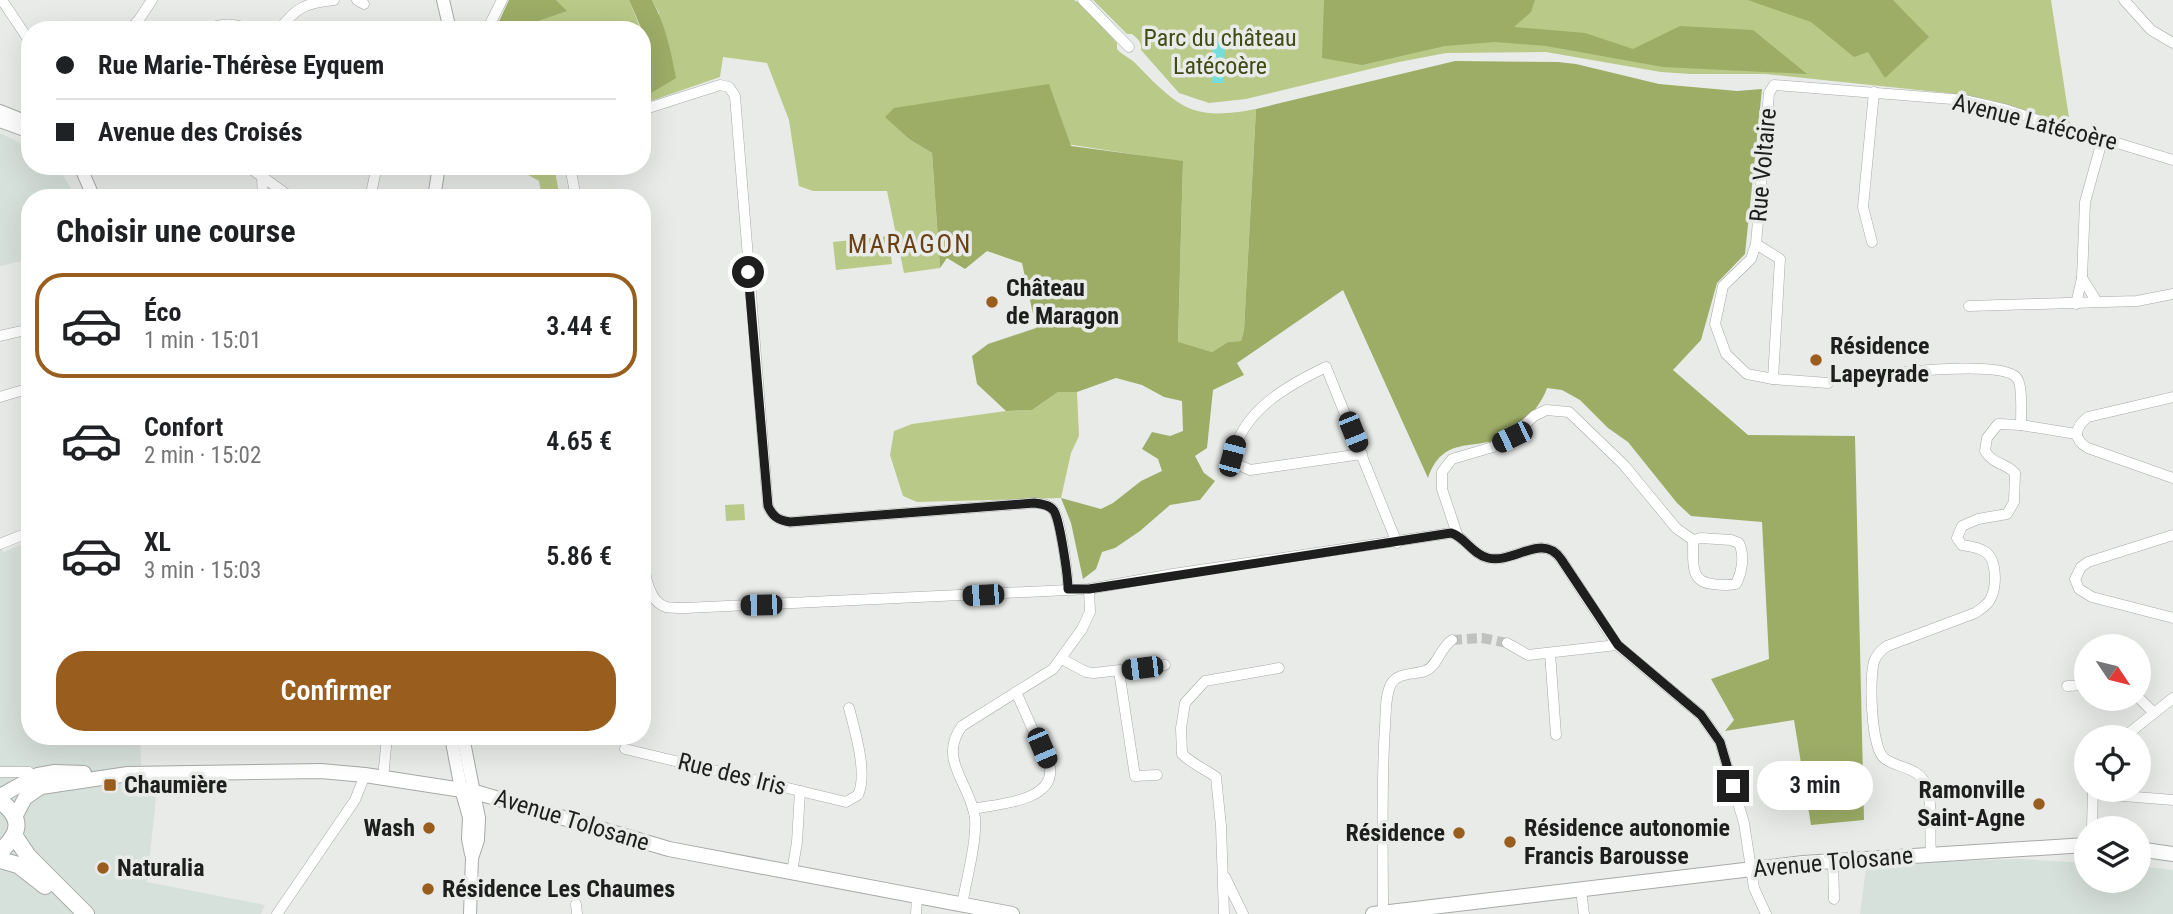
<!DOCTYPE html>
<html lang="fr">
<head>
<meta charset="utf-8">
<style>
  :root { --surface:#fff; --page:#f2f2f2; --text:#202124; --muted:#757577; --line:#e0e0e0; --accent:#995e1e }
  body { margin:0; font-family:"Roboto Condensed",sans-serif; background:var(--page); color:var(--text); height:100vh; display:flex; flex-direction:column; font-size:26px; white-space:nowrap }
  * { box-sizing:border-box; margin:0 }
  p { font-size:23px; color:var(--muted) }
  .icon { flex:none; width:38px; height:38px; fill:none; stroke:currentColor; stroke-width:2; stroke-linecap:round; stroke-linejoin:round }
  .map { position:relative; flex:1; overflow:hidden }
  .drawer { position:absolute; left:21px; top:189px; width:630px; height:556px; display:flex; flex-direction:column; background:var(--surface); border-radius:28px; box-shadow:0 7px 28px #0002 }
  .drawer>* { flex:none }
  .guide { position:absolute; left:21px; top:21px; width:630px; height:154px; border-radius:28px; box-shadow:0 7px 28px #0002; display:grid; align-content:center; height:154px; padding:0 35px; background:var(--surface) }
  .needle { width:46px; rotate:125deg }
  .buttons { position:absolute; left:2074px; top:634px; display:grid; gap:14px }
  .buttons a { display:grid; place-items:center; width:77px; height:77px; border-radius:50%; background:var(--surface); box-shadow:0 7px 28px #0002; font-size:35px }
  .end { position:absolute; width:32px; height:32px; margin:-16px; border:9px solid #1d1e1d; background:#fff; box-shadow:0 0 0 4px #fff }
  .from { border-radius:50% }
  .bubble { position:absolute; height:49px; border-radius:24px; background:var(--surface); box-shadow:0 7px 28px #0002; font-size:23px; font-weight:600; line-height:49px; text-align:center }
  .car { position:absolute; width:21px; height:42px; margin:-21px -10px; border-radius:9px; box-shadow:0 0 5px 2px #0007; background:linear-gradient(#222 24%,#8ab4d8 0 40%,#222 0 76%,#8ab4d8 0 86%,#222 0) }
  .guide b { display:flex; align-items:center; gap:24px; height:66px; font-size:26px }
  .guide b+b { border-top:2px solid var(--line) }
  .guide i { width:18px; height:18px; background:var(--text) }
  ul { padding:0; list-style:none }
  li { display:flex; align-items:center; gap:21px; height:105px; margin:0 14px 10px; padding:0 21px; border:4px solid transparent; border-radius:28px }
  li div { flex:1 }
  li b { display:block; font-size:26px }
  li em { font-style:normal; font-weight:600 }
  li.current { border-color:var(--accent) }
  li>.icon { width:63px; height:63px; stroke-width:1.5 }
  h2 { padding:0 35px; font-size:32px; line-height:84px }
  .action { display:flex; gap:14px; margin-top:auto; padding:14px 35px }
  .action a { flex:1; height:80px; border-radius:28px; background:var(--accent); color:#fff; font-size:28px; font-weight:600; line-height:80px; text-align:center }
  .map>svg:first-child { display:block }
</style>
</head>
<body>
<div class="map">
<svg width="2173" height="914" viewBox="0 0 2173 914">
  <rect width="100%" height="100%" fill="#e9ebe9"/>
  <g fill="#d7e1db">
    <path d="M 0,133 L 30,148 L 30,166 L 57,166 L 77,198 L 30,198 L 30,259 L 0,266 Z"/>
    <path d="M 0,540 L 3,552 L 30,541 L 30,737 L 140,737 L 142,788 L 157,789 L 147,882 L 265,905 L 261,914 L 0,914 Z"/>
    <path d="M 2017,859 L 2086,863 L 2086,880 L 2138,880 L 2139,866 L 2173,870 L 2173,914 L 1860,914 L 1866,868 L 1910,863 Z"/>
  </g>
  <g fill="#b9c987">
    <path d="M 556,0 L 629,0 L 641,30 L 525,30 L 539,21 L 566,11 Z"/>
    <path d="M 652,0 L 1074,0 L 1082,4 L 1117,43 L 1117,49 C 1123,56 1131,58 1137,65 C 1180,109 1193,121 1256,109 L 1244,330 L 1241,341 L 1228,342 L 1212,352 L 1178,343 L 1183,162 L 885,116 L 909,139 L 932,153 L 940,268 L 904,273 L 887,191 L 813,191 L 799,186 L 789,120 L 767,63 L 723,57 L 720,77 L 642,104 L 642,36 L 647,54 L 651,92 L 659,13 Z"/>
    <path d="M 1093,0 L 2051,0 L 2070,124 L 1990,100 L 1947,93 L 1765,74 L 1690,74 L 1661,72 L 1546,52 L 1446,53 L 1399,62 L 1246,99 L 1209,103 L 1179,93 L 1141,50 C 1142,42 1138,39 1132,34 L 1127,34 Z"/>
    <path d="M 512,166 L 554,166 L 560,198 L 542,198 L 539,181 Z"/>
    <path d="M 889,236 L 892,264 L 836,270 L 833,242 Z"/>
    <path d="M 1058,392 L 1077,392 L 1079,436 L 1071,453 L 1061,498 L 917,502 L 903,496 L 890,455 L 894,431 L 912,424 L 1006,411 L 1032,410 Z"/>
    <path d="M 744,504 L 745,520 L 726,521 L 725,505 Z"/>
  </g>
  <g fill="#9dad66">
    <path d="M 509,0 L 556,0 L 567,11 L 539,21 L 525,30 L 495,30 Z"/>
    <path d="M 629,0 L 652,0 C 665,24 671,51 676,78 L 651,93 L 642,30 Z"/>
    <path d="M 1324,0 L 1535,0 L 1531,12 L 1514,27 L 1585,33 L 1633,49 L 1680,26 L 1753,30 L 1807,74 L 1663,67 L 1546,46 L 1495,42 L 1445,46 L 1362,65 L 1322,58 Z"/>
    <path d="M 1748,0 L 1893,0 L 1929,37 L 1885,78 L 1868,52 L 1854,57 L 1811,22 Z"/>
    <path d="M 1455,61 L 1558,62 L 1576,64 L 1659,84 L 1737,91 L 1762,89 L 1745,254 L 1717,283 L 1701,340 L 1673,370 L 1748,435 L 1855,436 L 1864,820 L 1811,825 L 1794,720 L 1725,731 L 1734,720 L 1711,679 L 1769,659 L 1762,522 L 1691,516 L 1677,503 L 1628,442 L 1608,428 L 1580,400 L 1562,390 L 1547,388 C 1542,404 1521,430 1505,437 C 1472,451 1443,435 1428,478 L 1343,290 L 1237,363 L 1244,375 L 1213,390 L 1207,448 L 1195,456 L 1204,473 L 1215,481 L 1200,500 L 1170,505 L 1140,531 L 1115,548 L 1102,552 L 1096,569 L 1083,579 L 1071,523 L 1061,498 L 1101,509 L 1113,503 L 1141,481 L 1162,471 L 1158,459 L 1142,449 L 1152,432 L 1170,436 L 1183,431 L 1182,401 L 1164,397 L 1142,385 L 1116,378 L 1077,392 L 1058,392 L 1032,410 L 1006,411 L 977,384 L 972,356 L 988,344 L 1036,328 L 1022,263 L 987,251 L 965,269 L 947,258 L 940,268 L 932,153 L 909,139 L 885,117 L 894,108 L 1049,84 L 1071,146 L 1183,161 L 1178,342 L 1212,352 L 1228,342 L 1241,341 L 1244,330 L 1256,109 Z"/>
  </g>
  <path fill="#75dddc" d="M 1212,41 L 1225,41 L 1224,83 L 1212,83 Z"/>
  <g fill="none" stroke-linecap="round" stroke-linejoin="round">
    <path stroke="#c0c2c0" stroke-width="10" stroke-dasharray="10 5" stroke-linecap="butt" d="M 1452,640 L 1482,638 L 1507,643"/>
    <defs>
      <g id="minor">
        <path d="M 2,0 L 30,42"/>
        <path d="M 357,0 L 364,4"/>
        <path d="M 1083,0 L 1129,47"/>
        <path d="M 2124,0 L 2151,30 L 2173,43"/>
        <path d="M 491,23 L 504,30"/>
        <path d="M 129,30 L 138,21 L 152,0"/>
        <path d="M 206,30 C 220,23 234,22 249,30"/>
        <path d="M 279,30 C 296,7 306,3 334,0"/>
        <path d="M 487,30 L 502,0"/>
        <path d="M 642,110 L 720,85 L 729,87 L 735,96 L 768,506 C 773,517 778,520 790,522 L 1034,503 C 1042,504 1050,504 1054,511 C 1061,522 1068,576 1068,589"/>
        <path d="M 247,166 L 292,198"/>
        <path d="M 570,166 L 576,198"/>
        <path d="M 262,177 L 263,198"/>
        <path d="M 370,198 L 377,166"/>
        <path d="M 1872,242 L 1863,207 L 1874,92"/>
        <path d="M 1756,244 L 1780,259 L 1773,379"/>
        <path d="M 2082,278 L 2097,302"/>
        <path d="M 2076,304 L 2082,278 L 2085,202 L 2102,141"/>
        <path d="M 1969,306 L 2137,301 L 2173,294"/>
        <path d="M 0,336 L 30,329"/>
        <path d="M 1882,374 C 1907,372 2000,361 2016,377 C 2023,383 2021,414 2021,425 L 1998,424 L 1987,438 L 1985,451 C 1995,466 2003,461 2015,473 L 2014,502 L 2007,514 L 1978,519 L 1962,526 L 1957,538 L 1962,545 C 1968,546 1978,547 1984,551 C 1997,558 1997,585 1991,598 C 1988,605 1981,609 1975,613 L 1887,646 C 1881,650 1876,655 1874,662 C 1869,679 1871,747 1884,758 C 1896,768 1918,767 1925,783 C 1934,803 1929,831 1931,853"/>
        <path d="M 1828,383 L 1773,379 L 1747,374 L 1726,354 L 1715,324 L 1723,286 L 1751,259 L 1756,244 L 1769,93 L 1774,85 L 1965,100 L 2004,109 L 2102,141 L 2117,143 L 2173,160"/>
        <path d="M 0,397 L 30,388"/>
        <path d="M 2173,397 L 2088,417 C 2075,427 2072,439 2088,448 L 2173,478"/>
        <path d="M 2021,425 L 2076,434"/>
        <path d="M 1362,454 L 1250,470 L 1237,464 L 1232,456 C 1244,410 1286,386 1326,367 L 1397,543"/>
        <path d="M 1457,534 L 1442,489 L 1442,472 L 1452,459 L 1493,447 L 1512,437 L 1534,416 L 1546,410 L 1569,412 L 1624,465 L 1676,528 L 1693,540"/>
        <path d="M 2173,535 L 2088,562 L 2081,567 L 2075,579 L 2079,589 L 2092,597 L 2173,618"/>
        <path d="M 1701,538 L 1731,540 L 1739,543 C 1745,556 1742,572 1736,584 C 1728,586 1721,585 1713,584 C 1688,582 1694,560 1693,540 Z"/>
        <path d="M 0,544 L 30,532"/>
        <path d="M 642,554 C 645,571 647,601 666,607 C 672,608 679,608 685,608 L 1089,589 L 1173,574 L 1451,533 C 1464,536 1472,554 1488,558 C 1514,564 1542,532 1561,559 L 1617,645 L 1701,715 L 1720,742 L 1744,823 L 1754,888 L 1766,914"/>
        <path d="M 1507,643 L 1528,655 L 1617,645"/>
        <path d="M 1550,653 L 1556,735"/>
        <path d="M 1062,659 L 1086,672 L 1094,673 L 1165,665"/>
        <path d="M 1119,671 L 1135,776 L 1157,775"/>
        <path d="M 2067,686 L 2086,685"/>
        <path d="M 2138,697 L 2154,713"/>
        <path d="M 2124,737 L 2173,698"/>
        <path d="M 625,749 L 846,802 L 858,795 C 868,774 855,731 849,708"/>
        <path d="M 0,772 L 29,772"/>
        <path d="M 383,778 L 387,737"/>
        <path d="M 2093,791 L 2111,795 L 2173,800"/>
        <path d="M 973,809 C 996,804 1054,802 1050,768 L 1016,692"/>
        <path d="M 2092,828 L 2093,789"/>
        <path d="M 1833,860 L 1834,899"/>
        <path d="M 792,872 L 797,842 L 800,791"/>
        <path d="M 1225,877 L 1243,914"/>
        <path d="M 1581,890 L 1584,914"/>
        <path d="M 576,904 L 577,914"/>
        <path d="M 962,905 C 966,881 977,842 975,818 C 971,784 937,760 962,726 L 1053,669 L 1082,629 L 1090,612 L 1089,589"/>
        <path d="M 1383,913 C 1383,851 1381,788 1385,726 C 1386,712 1385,696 1391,684 C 1398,672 1414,675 1425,671 C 1438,666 1439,649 1452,640"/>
        <path d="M 277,914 L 355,800 L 365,775"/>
        <path d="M 916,914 L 917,897"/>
        <path d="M 1224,914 L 1221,826 L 1216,777 C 1205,769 1192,764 1182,754 L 1181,728 L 1185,703 L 1205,681 L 1279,668"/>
      </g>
      <g id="tertiary">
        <path d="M 443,0 L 450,30"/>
        <path d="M 0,111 L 30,123"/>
        <path d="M 0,121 L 30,132"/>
        <path d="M 80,166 L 94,198"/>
        <path d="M 434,198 L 439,166"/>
        <path d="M 451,737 L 461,789 L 469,817 L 468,839 L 471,854"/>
        <path d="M 463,737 L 479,818 L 478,840 L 472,858 L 470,914"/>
      </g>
      <g id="secondary">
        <path d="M 0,796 L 38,775 L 55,772 L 84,773"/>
        <path d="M 15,817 L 25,798 L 41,787 L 128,774 L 321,771 L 365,775 L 475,792 L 669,849 L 1012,914"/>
        <path d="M 2138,849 L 2173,854"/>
        <path d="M 1373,914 L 1803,863 L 2086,845"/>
      </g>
      <g id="primary">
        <path d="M 0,801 C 24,819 20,833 0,852"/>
        <path d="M 14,835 L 28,856 L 86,914"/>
        <path d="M 0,860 L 18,865 L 45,886"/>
      </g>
    </defs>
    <use href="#minor" stroke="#a6a9a7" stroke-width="11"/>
    <use href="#tertiary" stroke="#a6a9a7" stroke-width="14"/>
    <use href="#secondary" stroke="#a6a9a7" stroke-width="16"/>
    <use href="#primary" stroke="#a6a9a7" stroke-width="18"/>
    <use href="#minor" stroke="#fff" stroke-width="10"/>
    <use href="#tertiary" stroke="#fff" stroke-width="12"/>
    <use href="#secondary" stroke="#fff" stroke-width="14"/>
    <use href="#primary" stroke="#fff" stroke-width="16"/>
  </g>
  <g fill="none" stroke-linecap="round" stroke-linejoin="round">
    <path stroke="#1d1e1d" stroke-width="9" d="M 748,272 L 768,506 C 773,517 778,520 790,522 L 1034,503 C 1042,504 1050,505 1054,511 C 1060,521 1068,576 1068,589 L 1089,589 L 1451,533 C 1464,536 1472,554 1488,558 C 1514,564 1542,532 1561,559 L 1618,645 L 1701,715 L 1720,742 L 1733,786"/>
  </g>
  <g fill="#995e1e" stroke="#e9ebe9" stroke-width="2.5">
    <circle cx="992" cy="302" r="7"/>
    <circle cx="1816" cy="360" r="7"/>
    <rect x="103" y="778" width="14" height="14" rx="3.5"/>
    <circle cx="2039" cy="804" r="7"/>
    <circle cx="429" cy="828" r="7"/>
    <circle cx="1459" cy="833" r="7"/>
    <circle cx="1510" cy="842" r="7"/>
    <circle cx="103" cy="868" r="7"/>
    <circle cx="428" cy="889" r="7"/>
  </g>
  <g text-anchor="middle" stroke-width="7" stroke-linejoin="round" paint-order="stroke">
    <g font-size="24" fill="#414b16" stroke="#e9ebe9">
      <text x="1220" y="46">Parc du château<tspan x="1220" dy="28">Latécoère</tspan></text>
    </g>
    <g font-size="24" fill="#1d1e1d" stroke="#e9ebe9">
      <text transform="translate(2035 122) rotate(14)" y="8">Avenue Latécoère</text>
      <text transform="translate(1763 165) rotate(-85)" y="8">Rue Voltaire</text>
      <text transform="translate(732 774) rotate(14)" y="8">Rue des Iris</text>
      <text transform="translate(572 820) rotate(17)" y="8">Avenue Tolosane</text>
      <text transform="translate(1833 862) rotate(-5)" y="8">Avenue Tolosane</text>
    </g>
    <g font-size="24" font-weight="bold" fill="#1d1e1d" stroke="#e9ebe9" text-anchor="start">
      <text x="1006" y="296">Château<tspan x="1006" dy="28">de Maragon</tspan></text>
      <text x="1830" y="354">Résidence<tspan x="1830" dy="28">Lapeyrade</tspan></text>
      <text x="124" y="793">Chaumière</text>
      <text x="2025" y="798" text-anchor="end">Ramonville<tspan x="2025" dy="28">Saint-Agne</tspan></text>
      <text x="415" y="836" text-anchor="end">Wash</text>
      <text x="1524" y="836">Résidence autonomie<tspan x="1524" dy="28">Francis Barousse</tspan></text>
      <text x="1445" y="841" text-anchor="end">Résidence</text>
      <text x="117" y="876">Naturalia</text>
      <text x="442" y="897">Résidence Les Chaumes</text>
    </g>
    <g font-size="26" letter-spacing="2" fill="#6a4116" stroke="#e9ebe9">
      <text x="910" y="253">MARAGON</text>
    </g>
  </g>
</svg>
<div class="buttons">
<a><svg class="needle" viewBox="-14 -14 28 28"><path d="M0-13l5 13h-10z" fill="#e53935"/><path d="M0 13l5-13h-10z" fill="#757577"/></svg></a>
<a><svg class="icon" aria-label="locate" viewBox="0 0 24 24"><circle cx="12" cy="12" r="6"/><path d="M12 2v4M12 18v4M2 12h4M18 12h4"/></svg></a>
<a><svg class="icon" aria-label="layers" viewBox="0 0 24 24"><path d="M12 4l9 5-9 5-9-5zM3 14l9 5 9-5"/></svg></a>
</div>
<i class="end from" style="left:748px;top:272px"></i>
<i class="end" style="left:1733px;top:786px"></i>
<div class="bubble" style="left:1757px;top:761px;width:116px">3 min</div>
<i class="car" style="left:1353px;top:432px;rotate:158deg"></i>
<i class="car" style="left:1512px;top:437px;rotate:244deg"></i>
<i class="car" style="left:1232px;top:456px;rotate:15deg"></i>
<i class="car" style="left:983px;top:595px;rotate:267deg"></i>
<i class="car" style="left:761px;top:605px;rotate:269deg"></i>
<i class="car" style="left:1142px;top:668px;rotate:263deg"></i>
<i class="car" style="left:1042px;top:748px;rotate:157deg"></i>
<div class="guide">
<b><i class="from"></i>Rue Marie-Thérèse Eyquem</b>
<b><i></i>Avenue des Croisés</b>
</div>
<section class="drawer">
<h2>Choisir une course</h2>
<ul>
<li class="current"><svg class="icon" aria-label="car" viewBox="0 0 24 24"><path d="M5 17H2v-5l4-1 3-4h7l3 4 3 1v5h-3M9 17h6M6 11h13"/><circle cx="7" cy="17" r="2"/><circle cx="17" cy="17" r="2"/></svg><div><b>Éco</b><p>1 min · 15:01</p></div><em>3.44 €</em></li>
<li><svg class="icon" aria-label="car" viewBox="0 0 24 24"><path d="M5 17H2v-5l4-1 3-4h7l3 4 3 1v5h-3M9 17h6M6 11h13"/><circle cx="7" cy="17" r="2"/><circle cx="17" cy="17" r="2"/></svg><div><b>Confort</b><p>2 min · 15:02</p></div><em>4.65 €</em></li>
<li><svg class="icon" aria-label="car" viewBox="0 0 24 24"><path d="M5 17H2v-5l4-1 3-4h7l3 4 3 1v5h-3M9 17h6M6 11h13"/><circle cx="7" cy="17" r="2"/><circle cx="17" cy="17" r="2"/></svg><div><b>XL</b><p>3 min · 15:03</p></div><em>5.86 €</em></li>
</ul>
<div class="action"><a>Confirmer</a></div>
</section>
</div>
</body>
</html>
